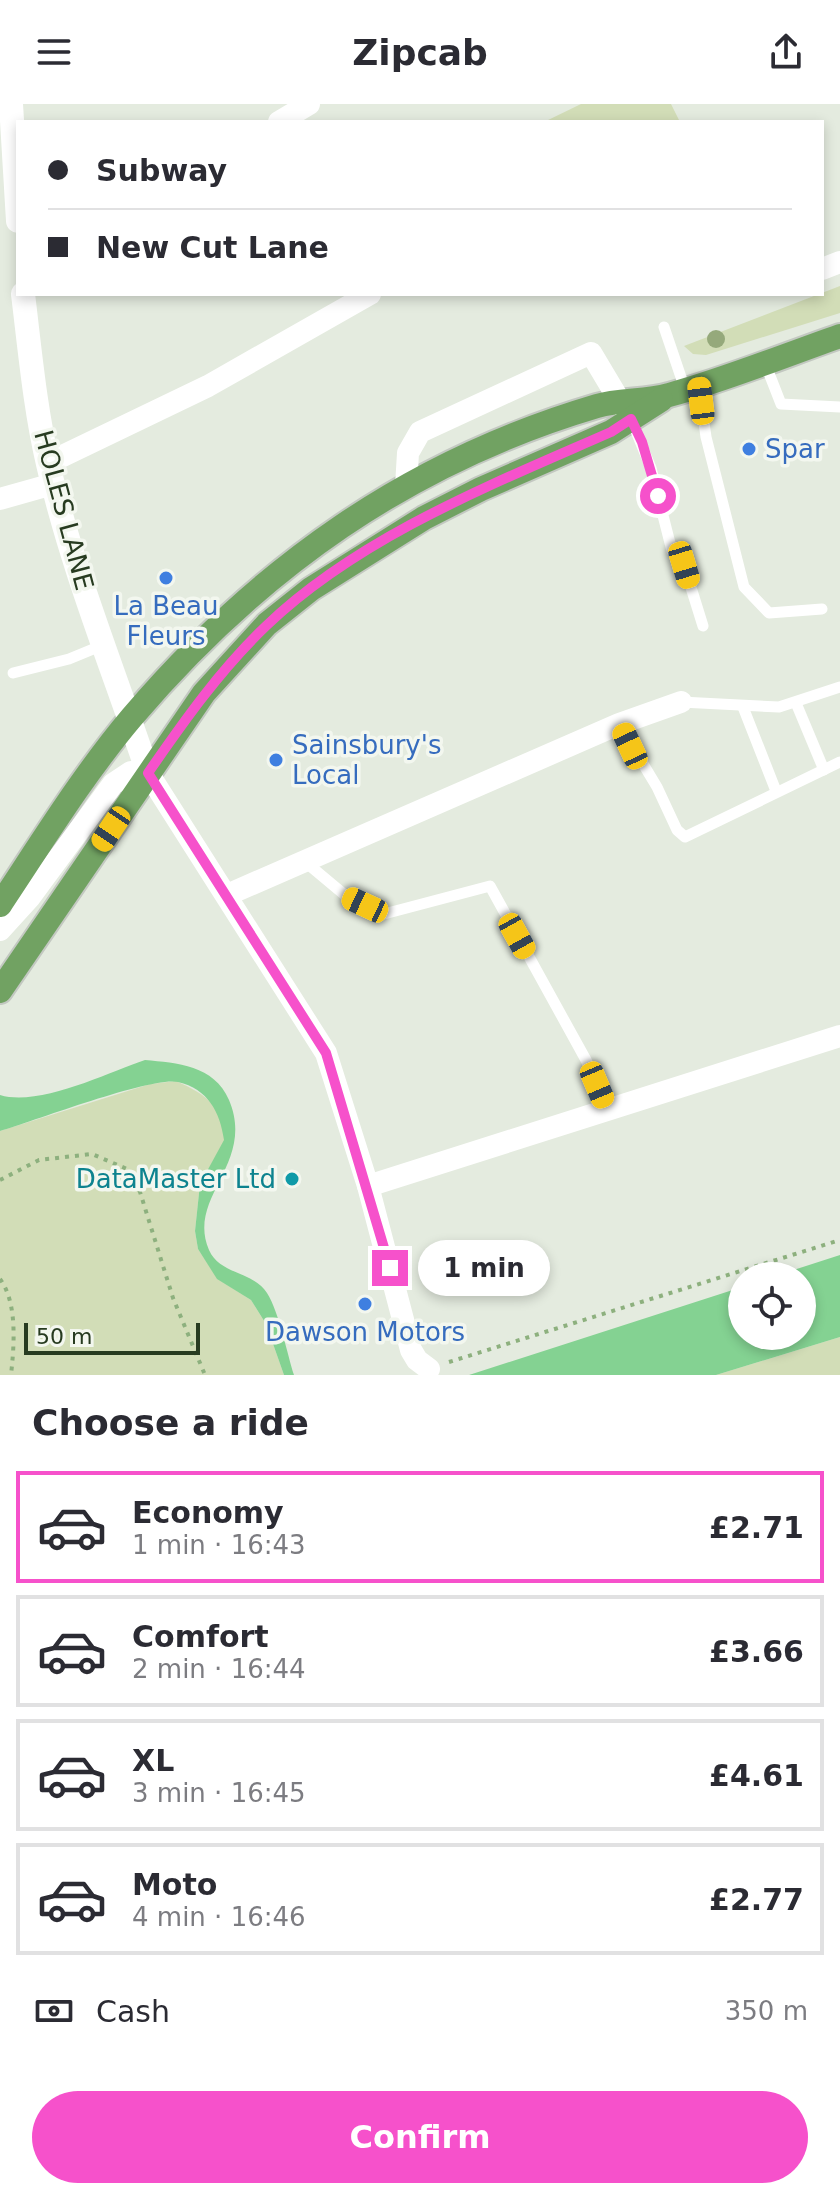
<!DOCTYPE html>
<html lang="en">
<head>
<meta charset="utf-8">
<style>
  :root { --surface:#fff; --page:#f7f7f7; --text:#2b2b33; --muted:#7c7c81; --line:#e1e1e2; --accent:#f651cb }
  body { margin:0; font-family:"DejaVu Sans",sans-serif; background:var(--page); color:var(--text); height:100vh; display:flex; flex-direction:column; font-size:30px; white-space:nowrap }
  * { box-sizing:border-box; margin:0 }
  p { font-size:26px; color:var(--muted) }
  .icon { flex:none; width:44px; height:44px; fill:none; stroke:currentColor; stroke-width:2; stroke-linecap:round; stroke-linejoin:round }
  .map { position:relative; height:1271px; overflow:hidden }
  .drawer { display:flex; flex-direction:column; background:var(--surface); flex:1 }
  .drawer>* { flex:none }
  .banner { position:absolute; left:16px; top:16px; width:808px; height:176px; border-radius:0px; box-shadow:0 4px 12px #0003; display:grid; align-content:center; height:176px; padding:0 32px; background:var(--surface) }
  .tools { position:absolute; left:728px; top:1158px; display:grid; gap:16px }
  .tools a { display:grid; place-items:center; width:88px; height:88px; border-radius:50%; background:var(--surface); box-shadow:0 4px 12px #0003; font-size:40px }
  .scale { position:absolute; left:24px; bottom:20px; width:176px; box-sizing:border-box; padding-left:8px; border:4px solid #273b20; border-top:0; font-size:22px; line-height:28px; white-space:nowrap; color:#273b20; -webkit-text-stroke:6px #f3f7ef; paint-order:stroke }
  .end { position:absolute; width:36px; height:36px; margin:-18px; border:10px solid #f651cb; background:#fff; box-shadow:0 0 0 4px #fff }
  .from { border-radius:50% }
  .bubble { position:absolute; height:56px; border-radius:28px; background:var(--surface); box-shadow:0 4px 12px #0003; font-size:26px; font-weight:700; line-height:56px; text-align:center }
  .car { position:absolute; width:24px; height:48px; margin:-24px -12px; border-radius:10px; box-shadow:0 0 6px 2px #0007; background:linear-gradient(#f5c518 24%,#345 0 40%,#f5c518 0 76%,#345 0 86%,#f5c518 0) }
  .banner b { display:flex; align-items:center; gap:28px; height:76px; font-size:30px }
  .banner b+b { border-top:2px solid var(--line) }
  .banner i { width:20px; height:20px; background:var(--text) }
  ul { padding:0; list-style:none }
  li { display:flex; align-items:center; gap:24px; height:112px; margin:0 16px 12px; padding:0 16px; border:4px solid var(--line); border-radius:0px }
  li div { flex:1 }
  li b { display:block; font-size:30px }
  li em { font-style:normal; font-weight:700 }
  li.active { border-color:var(--accent) }
  li>.icon { width:72px; height:72px; stroke-width:1.5 }
  h2 { padding:0 32px; font-size:36px; line-height:96px }
  .pay { display:flex; align-items:center; gap:20px; height:88px; padding:0 32px; font-size:30px }
  .pay p { margin-inline-start:auto }
  .button { display:flex; gap:16px; margin-top:auto; padding:16px 32px }
  .button a { flex:1; height:92px; border-radius:48px; background:var(--accent); color:#fff; font-size:32px; font-weight:700; line-height:92px; text-align:center }
  header { display:flex; justify-content:space-between; align-items:center; height:104px; padding:0 32px; background:var(--surface); font-size:36px; font-weight:700 }
  .map>svg:first-child { display:block }
</style>
</head>
<body>
<header><svg class="icon" aria-label="menu" viewBox="0 0 24 24"><path d="M4 6h16M4 12h16M4 18h16"/></svg>Zipcab<svg class="icon" aria-label="share" viewBox="0 0 24 24"><path d="M12 15V3M7 8l5-5 5 5M5 13v7h14v-7"/></svg></header>
<div class="map">
<svg width="840" height="1271" viewBox="0 0 840 1271">
  <rect width="100%" height="100%" fill="#e4ebdf"/>
  <g fill="#d2ddb7">
    <path d="M 581,0 L 671,0 L 680,18 L 544,18 Z"/>
    <path d="M 840,182 L 840,209 L 706,251 L 693,250 L 684,242 Z"/>
    <path d="M 176,977 C 209,992 219,1000 225,1036 L 200,1080 L 195,1127 L 198,1145 L 218,1175 L 251,1196 L 266,1220 L 284,1271 L 0,1271 L 0,1027 L 150,980 Z"/>
    <path d="M 840,1233 L 840,1271 L 716,1271 Z"/>
  </g>
  <g fill="#84d292">
    <path d="M 145,956 C 177,959 214,961 229,996 C 256,1060 186,1093 209,1146 C 220,1171 253,1167 267,1189 C 279,1208 287,1249 294,1271 L 284,1271 L 266,1220 L 251,1196 L 217,1175 L 198,1145 L 195,1127 L 200,1080 L 224,1036 C 220,1008 208,985 178,978 C 152,972 34,1017 0,1027 L 0,991 C 39,1003 107,969 145,956 Z"/>
    <path d="M 840,1151 L 840,1233 L 716,1271 L 469,1271 L 742,1183 L 742,1232 L 802,1232 L 802,1172 L 775,1172 Z"/>
  </g>
  <g fill="none" stroke-linecap="round" stroke-linejoin="round">
    <defs>
      <g id="primary">
        <path d="M 0,801 C 42,738 83,671 132,613 C 259,464 408,358 597,302 C 620,295 646,298 669,291 C 727,275 783,252 840,232"/>
        <path d="M 0,887 L 204,589 L 267,520 L 311,485 L 424,414 L 481,385 L 611,328 L 661,296"/>
      </g>
    </defs>
    <use href="#primary" stroke="#c3c8c1" stroke-width="28"/>
    <g stroke="#8db07e" stroke-width="4" stroke-dasharray="4 6" stroke-linecap="butt">
      <path d="M 0,1076 L 39,1056 L 92,1050 L 127,1065 L 140,1088 L 173,1194 L 205,1271"/>
      <path d="M 0,1175 C 18,1199 14,1243 11,1271"/>
      <path d="M 449,1258 L 840,1136"/>
    </g>
    <g stroke="#fff" stroke-width="11">
      <path d="M 664,223 L 685,285"/>
      <path d="M 765,259 L 781,300 L 840,303"/>
      <path d="M 699,282 L 706,333 L 744,483 L 769,509 L 822,505"/>
      <path d="M 631,315 L 651,364 L 672,447 L 684,461 L 703,522"/>
      <path d="M 13,569 L 69,555 L 103,541"/>
      <path d="M 681,598 L 779,603 L 840,583"/>
      <path d="M 796,599 L 824,666"/>
      <path d="M 743,603 L 776,687"/>
      <path d="M 619,620 L 657,683 L 677,726 L 685,733 L 840,658"/>
      <path d="M 303,756 L 346,792 L 384,810 L 490,782 L 586,956 L 607,1006"/>
    </g>
    <g stroke="#fff" stroke-width="22">
      <path d="M 279,18 L 309,0"/>
      <path d="M 822,165 L 840,158"/>
      <path d="M 48,359 L 208,282 L 370,190"/>
      <path d="M 406,382 L 408,349 L 420,328 L 591,249 L 628,311"/>
      <path d="M 0,395 L 53,380"/>
      <path d="M 227,791 L 619,620 L 681,598"/>
      <path d="M 0,826 L 30,793 L 113,680 L 131,668 L 148,669 L 326,949 L 368,1082 L 411,1246 L 417,1256 L 429,1265"/>
      <path d="M 368,1082 L 840,932"/>
    </g>
    <g stroke="#fff" stroke-width="24">
      <path d="M 11,0 L 18,117"/>
      <path d="M 23,190 C 30,247 35,304 48,360 C 72,465 114,567 148,669"/>
    </g>
    <use href="#primary" stroke="#71a262" stroke-width="24"/>
  </g>
  <circle fill="#95a97b" cx="716" cy="235" r="9"/>
  <g fill="none" stroke-linecap="round" stroke-linejoin="round">
    <path stroke="#f651cb" stroke-width="10" d="M 390,1164 L 326,949 L 148,669 C 184,617 220,566 266,522 C 360,432 493,380 611,328 L 631,315 L 642,338 L 658,392"/>
  </g>
  <g fill="#3f7fe0" stroke="#f3f7ef" stroke-width="3">
    <circle cx="749" cy="345" r="8"/>
    <circle cx="166" cy="474" r="8"/>
    <circle cx="276" cy="656" r="8"/>
    <circle cx="365" cy="1200" r="8"/>
  </g>
  <circle fill="#0f9aa8" stroke="#f3f7ef" stroke-width="3" cx="292" cy="1075" r="8"/>
  <g text-anchor="middle" stroke-width="7" stroke-linejoin="round" paint-order="stroke">
    <g font-size="26" fill="#366cbe" stroke="#f3f7ef" text-anchor="start">
      <text x="765" y="354">Spar</text>
      <text x="166" y="511" text-anchor="middle">La Beau<tspan x="166" dy="30">Fleurs</tspan></text>
      <text x="292" y="650">Sainsbury's<tspan x="292" dy="30">Local</tspan></text>
      <text x="365" y="1237" text-anchor="middle">Dawson Motors</text>
    </g>
    <g font-size="26" fill="#273b20" stroke="#f3f7ef">
      <text transform="translate(64 406) rotate(75)" y="9">HOLES LANE</text>
    </g>
    <g font-size="26" fill="#0d838f" stroke="#f3f7ef" text-anchor="end">
      <text x="276" y="1084">DataMaster Ltd</text>
    </g>
  </g>
</svg>
<div class="tools">
<a><svg class="icon" aria-label="locate" viewBox="0 0 24 24"><circle cx="12" cy="12" r="6"/><path d="M12 2v4M12 18v4M2 12h4M18 12h4"/></svg></a>
</div>
<div class="scale">50 m</div>
<i class="end from" style="left:658px;top:392px"></i>
<i class="end" style="left:390px;top:1164px"></i>
<div class="bubble" style="left:418px;top:1136px;width:132px">1 min</div>
<i class="car" style="left:701px;top:297px;rotate:353deg"></i>
<i class="car" style="left:684px;top:461px;rotate:163deg"></i>
<i class="car" style="left:630px;top:642px;rotate:335deg"></i>
<i class="car" style="left:111px;top:725px;rotate:214deg"></i>
<i class="car" style="left:365px;top:801px;rotate:295deg"></i>
<i class="car" style="left:517px;top:832px;rotate:151deg"></i>
<i class="car" style="left:597px;top:981px;rotate:157deg"></i>
<div class="banner">
<b><i class="from"></i>Subway</b>
<b><i></i>New Cut Lane</b>
</div>
</div>
<section class="drawer">
<h2>Choose a ride</h2>
<ul>
<li class="active"><svg class="icon" aria-label="car" viewBox="0 0 24 24"><path d="M5 17H2v-5l4-1 3-4h7l3 4 3 1v5h-3M9 17h6M6 11h13"/><circle cx="7" cy="17" r="2"/><circle cx="17" cy="17" r="2"/></svg><div><b>Economy</b><p>1 min · 16:43</p></div><em>£2.71</em></li>
<li><svg class="icon" aria-label="car" viewBox="0 0 24 24"><path d="M5 17H2v-5l4-1 3-4h7l3 4 3 1v5h-3M9 17h6M6 11h13"/><circle cx="7" cy="17" r="2"/><circle cx="17" cy="17" r="2"/></svg><div><b>Comfort</b><p>2 min · 16:44</p></div><em>£3.66</em></li>
<li><svg class="icon" aria-label="car" viewBox="0 0 24 24"><path d="M5 17H2v-5l4-1 3-4h7l3 4 3 1v5h-3M9 17h6M6 11h13"/><circle cx="7" cy="17" r="2"/><circle cx="17" cy="17" r="2"/></svg><div><b>XL</b><p>3 min · 16:45</p></div><em>£4.61</em></li>
<li><svg class="icon" aria-label="car" viewBox="0 0 24 24"><path d="M5 17H2v-5l4-1 3-4h7l3 4 3 1v5h-3M9 17h6M6 11h13"/><circle cx="7" cy="17" r="2"/><circle cx="17" cy="17" r="2"/></svg><div><b>Moto</b><p>4 min · 16:46</p></div><em>£2.77</em></li>
</ul>
<div class="pay"><svg class="icon" aria-label="cash" viewBox="0 0 24 24"><path d="M3 7h18v10H3z"/><circle cx="12" cy="12" r="2"/></svg>Cash<p>350 m</p></div>
<div class="button"><a>Confirm</a></div>
</section>
</body>
</html>
